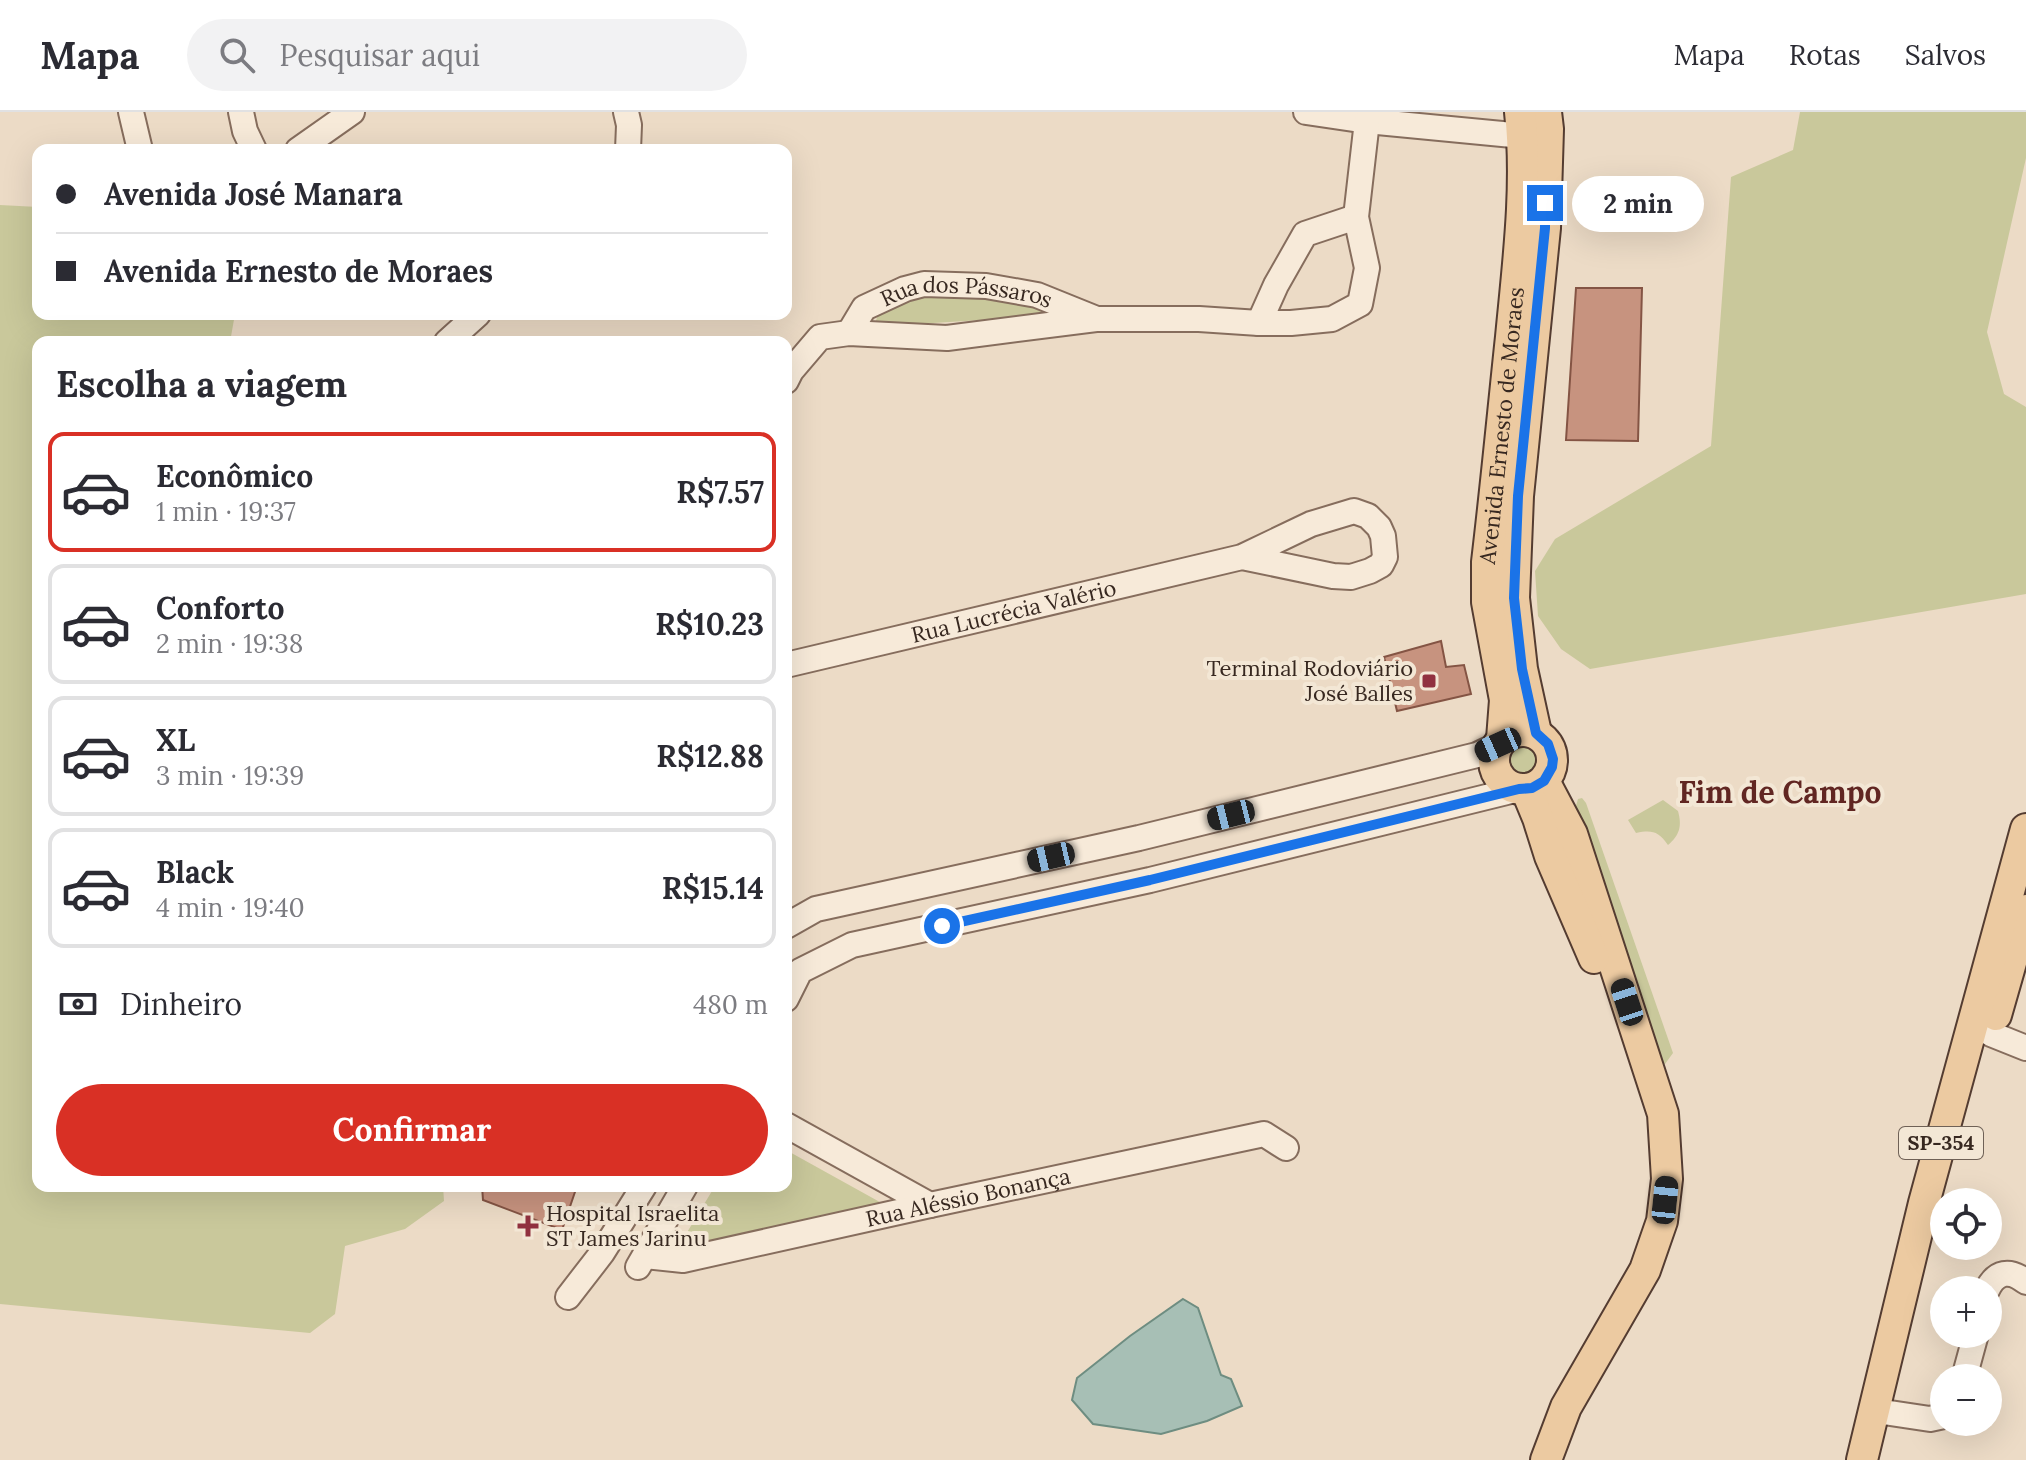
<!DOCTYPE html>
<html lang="pt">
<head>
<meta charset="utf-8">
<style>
  :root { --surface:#fff; --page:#f2f2f3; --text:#2b2b33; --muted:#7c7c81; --line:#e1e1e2; --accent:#d93025 }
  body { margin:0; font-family:Lora,serif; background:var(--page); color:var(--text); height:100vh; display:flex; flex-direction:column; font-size:30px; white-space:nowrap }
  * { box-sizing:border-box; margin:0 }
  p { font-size:26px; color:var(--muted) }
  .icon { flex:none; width:44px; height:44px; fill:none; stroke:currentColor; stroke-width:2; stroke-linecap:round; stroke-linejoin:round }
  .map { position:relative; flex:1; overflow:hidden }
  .side { position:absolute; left:32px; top:224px; width:760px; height:856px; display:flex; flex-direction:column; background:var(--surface); border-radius:16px; box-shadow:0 8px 32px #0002 }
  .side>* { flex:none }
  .banner { position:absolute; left:32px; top:32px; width:760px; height:176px; border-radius:16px; box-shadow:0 8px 32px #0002; display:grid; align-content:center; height:176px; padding:0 24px; background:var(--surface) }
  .tools { position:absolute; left:1930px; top:1076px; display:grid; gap:16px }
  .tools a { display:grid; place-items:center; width:72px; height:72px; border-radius:50%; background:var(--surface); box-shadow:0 8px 32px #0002; font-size:40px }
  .end { position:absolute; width:36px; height:36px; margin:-18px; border:10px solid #1a73e8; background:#fff; box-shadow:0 0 0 4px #fff }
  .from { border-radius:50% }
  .bubble { position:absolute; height:56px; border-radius:28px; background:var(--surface); box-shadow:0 8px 32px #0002; font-size:26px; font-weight:700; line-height:56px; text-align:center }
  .car { position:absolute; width:24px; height:48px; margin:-24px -12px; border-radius:10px; box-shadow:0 0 6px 2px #0007; background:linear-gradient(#222 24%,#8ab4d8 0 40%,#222 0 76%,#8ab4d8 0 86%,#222 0) }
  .banner b { display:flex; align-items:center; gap:28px; height:76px; font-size:30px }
  .banner b+b { border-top:2px solid var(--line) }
  .banner i { width:20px; height:20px; background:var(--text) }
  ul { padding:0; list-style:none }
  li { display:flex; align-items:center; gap:24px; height:120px; margin:0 16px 12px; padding:0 8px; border:4px solid var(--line); border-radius:16px }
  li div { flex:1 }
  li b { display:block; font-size:30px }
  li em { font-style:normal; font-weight:700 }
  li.current { border-color:var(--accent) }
  li>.icon { width:72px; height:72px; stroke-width:1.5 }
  h2 { padding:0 24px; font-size:36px; line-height:96px }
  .pay { display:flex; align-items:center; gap:20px; height:88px; padding:0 24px; font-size:30px }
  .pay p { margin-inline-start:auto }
  .cta { display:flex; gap:16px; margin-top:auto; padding:16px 24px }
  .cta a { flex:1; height:92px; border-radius:48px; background:var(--accent); color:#fff; font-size:32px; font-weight:700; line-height:92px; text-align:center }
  header { display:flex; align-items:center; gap:48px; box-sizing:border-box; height:112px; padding:0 40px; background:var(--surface); border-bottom:2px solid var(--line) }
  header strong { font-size:38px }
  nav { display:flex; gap:44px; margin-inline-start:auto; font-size:28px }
  .search { width:560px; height:72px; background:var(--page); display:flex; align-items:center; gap:20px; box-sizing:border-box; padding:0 28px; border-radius:44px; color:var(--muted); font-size:30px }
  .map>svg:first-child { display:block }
</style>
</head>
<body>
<header>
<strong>Mapa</strong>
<div class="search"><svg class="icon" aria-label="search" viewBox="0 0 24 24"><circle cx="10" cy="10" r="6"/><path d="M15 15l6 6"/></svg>Pesquisar aqui</div>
<nav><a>Mapa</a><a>Rotas</a><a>Salvos</a></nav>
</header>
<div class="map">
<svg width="2026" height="1348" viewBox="0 0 2026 1348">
  <rect width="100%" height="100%" fill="#ecdbc6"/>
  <g fill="#c9c89b">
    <path d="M 1800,0 L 2026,0 L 2026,46 L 1987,220 L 2004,282 L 2026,295 L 2026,482 L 1590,557 L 1561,537 L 1538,504 L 1535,459 L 1555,427 L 1711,334 L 1731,65 L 1793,38 Z"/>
    <path d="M 0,93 L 38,95 L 38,202 L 235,202 L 230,230 L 38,230 L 38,1074 L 443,1074 L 444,1089 L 405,1117 L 345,1134 L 335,1202 L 310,1221 L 0,1192 Z"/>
    <path d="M 947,178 L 1045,192 L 1044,204 L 917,212 L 873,218 L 879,199 L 918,182 Z"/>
    <circle cx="1522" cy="648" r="14"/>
    <path d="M 1582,686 L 1586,691 L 1673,941 L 1665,952 L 1654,952 L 1654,922 L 1575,697 L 1578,687 Z"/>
    <path d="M 1663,688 L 1678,699 C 1682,714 1680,723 1668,733 C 1658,719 1652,718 1636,721 L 1628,708 Z"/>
    <path d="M 786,1038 L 887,1094 L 688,1146 L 677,1137 L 715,1074 L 786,1074 Z"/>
  </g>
  <path fill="#a7bfb5" stroke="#6e8d81" stroke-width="2" d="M 1183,1187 L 1198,1196 L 1221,1263 L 1231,1267 L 1242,1294 L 1207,1309 L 1161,1322 L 1093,1312 L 1072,1288 L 1077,1266 L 1130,1224 Z"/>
  <g fill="#c7937f" stroke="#845444" stroke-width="2">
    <path d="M 1576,176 L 1642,176 L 1638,329 L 1566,328 Z"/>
    <path d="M 1441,529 L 1446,555 L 1464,553 L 1471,582 L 1397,599 L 1384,545 Z"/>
    <path d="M 482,1074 L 577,1074 L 562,1118 L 483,1088 Z"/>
  </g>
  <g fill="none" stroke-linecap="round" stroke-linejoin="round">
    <defs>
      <g id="minor">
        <path d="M 131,0 L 140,38"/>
        <path d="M 241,0 L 245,19 L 254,38"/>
        <path d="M 626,0 L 629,13 L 628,38"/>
        <path d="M 1306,0 L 1367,9 L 1523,24"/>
        <path d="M 298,38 L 352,0"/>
        <path d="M 1259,211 L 1276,173 L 1305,122 L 1356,105"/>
        <path id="s1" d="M 849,221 L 864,196 L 905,177 L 924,172 L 986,174 L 1037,183 L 1094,206"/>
        <path d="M 447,230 L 478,202"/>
        <path d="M 786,269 L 791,259 L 820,225 L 849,221 L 947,226 L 1096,207 L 1199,207 L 1259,211 L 1291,211 L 1332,207 L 1360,192 L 1367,156 L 1356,105 L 1367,9"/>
        <path id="s2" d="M 786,553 L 1242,445 L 1311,412 L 1354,399 L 1368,404 L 1379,415 L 1383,424 L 1385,445 L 1381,453 L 1370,459 L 1351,465 L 1333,464 L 1242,445"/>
        <path d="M 786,814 L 816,797 L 1139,726 L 1477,643 L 1498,633"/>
        <path d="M 786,887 L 800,859 L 852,833 L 1150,768 L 1519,677"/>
        <path d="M 1991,922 L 2026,936"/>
        <path d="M 786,1013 L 930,1093"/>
        <path id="s3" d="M 645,1144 L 683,1148 L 930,1093 L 1264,1022 L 1286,1036"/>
        <path d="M 638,1155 L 685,1074"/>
        <path d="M 1987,1178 C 1996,1159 2010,1157 2026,1170"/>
        <path d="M 568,1185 L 602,1141 L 644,1074"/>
        <path d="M 1964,1266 L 1976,1222"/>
        <path d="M 1890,1301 L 1930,1307 L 1944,1304"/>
      </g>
      <g id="major">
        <circle cx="1523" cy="648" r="29"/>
        <path d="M 1536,621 L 1522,557 L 1514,486 L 1518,384 L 1545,116 L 1548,17 L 1546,0"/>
        <path id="s4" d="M 1502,627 L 1505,588 L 1487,490 L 1487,450 C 1496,375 1503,300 1511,225 C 1518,151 1528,75 1520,0"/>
        <path d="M 1544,669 L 1572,722 L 1663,1002 L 1667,1067 L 1662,1109 L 1645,1158 L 1566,1295 L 1546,1348"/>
        <path d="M 1526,677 L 1538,706 L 1550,744 L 1594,846"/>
        <path d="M 1996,903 L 2026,798"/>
        <path d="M 1862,1348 L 1924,1091 L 2026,717"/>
      </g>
    </defs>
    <use href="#minor" stroke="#866d5d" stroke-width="28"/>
    <use href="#major" stroke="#543c31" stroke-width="34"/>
    <use href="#minor" stroke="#f7ead9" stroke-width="24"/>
    <use href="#major" stroke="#eccaa1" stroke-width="30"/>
  </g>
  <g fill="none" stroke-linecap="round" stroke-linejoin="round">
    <path stroke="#1a73e8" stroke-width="10" d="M 942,814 L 1150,768 L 1519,677 L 1532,676 L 1544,669 L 1552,655 L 1553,647 L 1548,632 L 1536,621 L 1522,557 L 1514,486 L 1518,384 L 1545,116 L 1545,91"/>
  </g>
  <g fill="#91313f" stroke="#f3e7d5" stroke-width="3">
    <rect x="1421" y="561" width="16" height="16" rx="4"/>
    <path d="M524 1102h8v8h8v8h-8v8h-8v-8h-8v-8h8z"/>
  </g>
  <g text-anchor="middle" stroke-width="8" stroke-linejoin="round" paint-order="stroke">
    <rect fill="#f3e7d5" stroke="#6f6156" stroke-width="2" x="1899" y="1015" width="84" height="32" rx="6"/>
    <g font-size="20" font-weight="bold" fill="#372820">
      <text x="1941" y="1038">SP-354</text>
    </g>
    <g font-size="22" fill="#372820" stroke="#f3e7d5">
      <text dy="8" stroke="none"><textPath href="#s1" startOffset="136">Rua dos Pássaros</textPath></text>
      <text dy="8" stroke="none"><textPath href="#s4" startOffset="316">Avenida Ernesto de Moraes</textPath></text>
      <text dy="8" stroke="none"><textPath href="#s2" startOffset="234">Rua Lucrécia Valério</textPath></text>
      <text dy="8" stroke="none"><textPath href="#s3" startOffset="330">Rua Aléssio Bonança</textPath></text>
    </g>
    <g font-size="22" fill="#372820" stroke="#f3e7d5" text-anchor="end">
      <text x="1413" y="564">Terminal Rodoviário<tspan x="1413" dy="25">José Balles</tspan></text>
      <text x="546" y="1109" text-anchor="start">Hospital Israelita<tspan x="546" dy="25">ST James Jarinu</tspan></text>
    </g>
    <g font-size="30" font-weight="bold" fill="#612622" stroke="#f3e7d5">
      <text x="1780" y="691">Fim de Campo</text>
    </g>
  </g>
</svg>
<div class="tools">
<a><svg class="icon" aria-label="locate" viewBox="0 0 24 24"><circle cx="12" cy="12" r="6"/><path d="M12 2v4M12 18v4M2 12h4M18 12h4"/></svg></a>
<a>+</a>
<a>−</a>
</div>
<i class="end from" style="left:942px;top:814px"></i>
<i class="end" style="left:1545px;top:91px"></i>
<div class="bubble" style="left:1572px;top:64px;width:132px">2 min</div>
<i class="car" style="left:1498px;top:633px;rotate:246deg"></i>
<i class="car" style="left:1231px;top:703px;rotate:256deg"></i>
<i class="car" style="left:1051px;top:745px;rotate:257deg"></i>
<i class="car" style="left:1627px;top:890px;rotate:342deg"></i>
<i class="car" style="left:1665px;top:1088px;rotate:6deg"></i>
<div class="banner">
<b><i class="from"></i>Avenida José Manara</b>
<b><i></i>Avenida Ernesto de Moraes</b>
</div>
<section class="side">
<h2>Escolha a viagem</h2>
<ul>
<li class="current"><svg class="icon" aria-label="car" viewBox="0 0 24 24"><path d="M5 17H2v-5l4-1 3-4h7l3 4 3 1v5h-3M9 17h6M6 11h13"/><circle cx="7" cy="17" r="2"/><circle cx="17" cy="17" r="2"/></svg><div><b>Econômico</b><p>1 min · 19:37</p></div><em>R$7.57</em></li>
<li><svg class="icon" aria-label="car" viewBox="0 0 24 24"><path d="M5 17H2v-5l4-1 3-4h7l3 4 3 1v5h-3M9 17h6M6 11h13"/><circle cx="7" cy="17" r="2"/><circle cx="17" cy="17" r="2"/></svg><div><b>Conforto</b><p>2 min · 19:38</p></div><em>R$10.23</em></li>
<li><svg class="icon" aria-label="car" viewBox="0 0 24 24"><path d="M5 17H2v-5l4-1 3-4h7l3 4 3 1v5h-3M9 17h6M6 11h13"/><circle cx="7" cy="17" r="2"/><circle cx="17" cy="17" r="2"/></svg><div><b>XL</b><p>3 min · 19:39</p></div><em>R$12.88</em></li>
<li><svg class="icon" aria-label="car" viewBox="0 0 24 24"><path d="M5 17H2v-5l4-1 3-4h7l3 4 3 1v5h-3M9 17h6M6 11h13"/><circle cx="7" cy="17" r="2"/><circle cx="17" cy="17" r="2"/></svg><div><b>Black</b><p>4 min · 19:40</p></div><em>R$15.14</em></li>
</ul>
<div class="pay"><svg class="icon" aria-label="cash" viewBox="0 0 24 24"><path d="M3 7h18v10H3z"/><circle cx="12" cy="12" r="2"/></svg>Dinheiro<p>480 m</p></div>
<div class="cta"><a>Confirmar</a></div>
</section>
</div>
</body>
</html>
